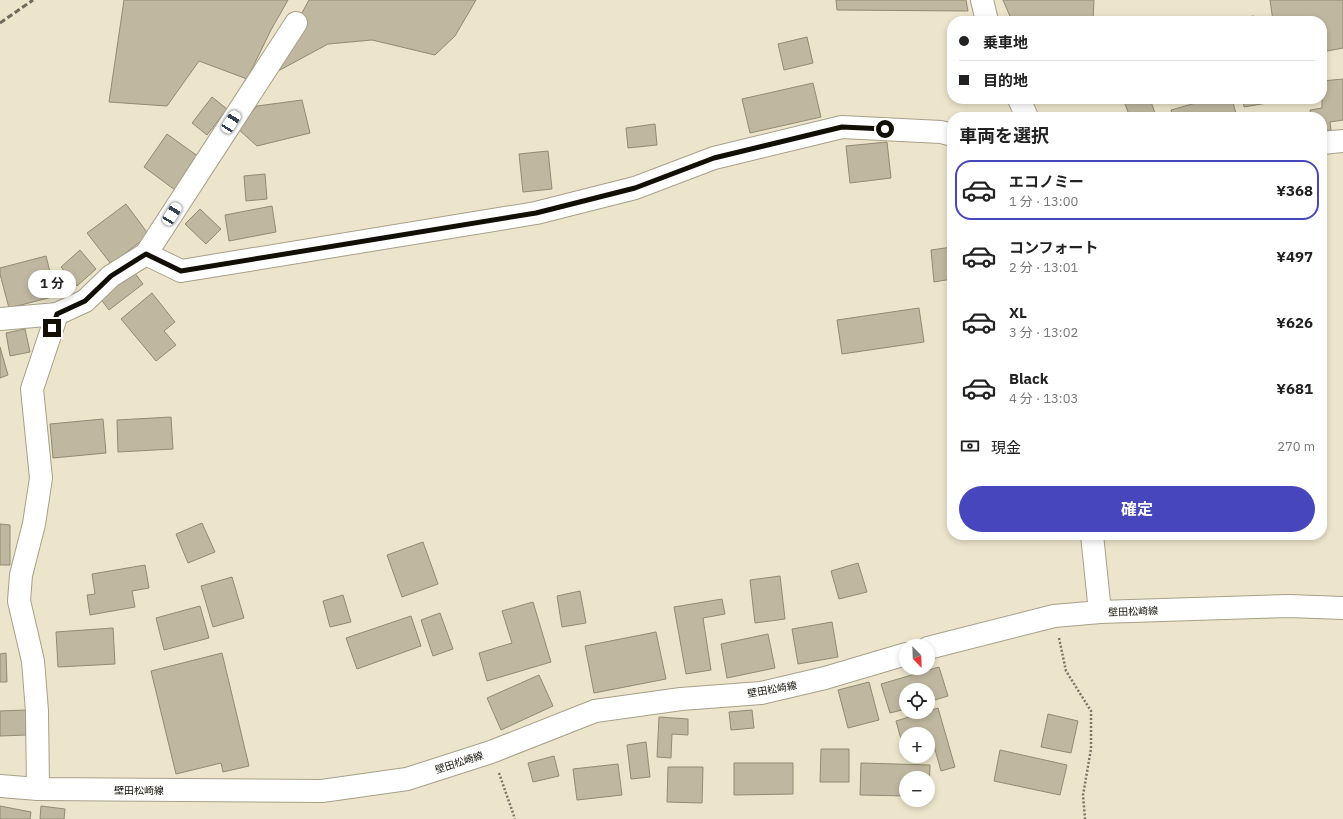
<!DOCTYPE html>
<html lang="ja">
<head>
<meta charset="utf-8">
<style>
  :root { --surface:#fff; --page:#f6f6f6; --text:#222; --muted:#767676; --line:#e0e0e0; --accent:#4846bc }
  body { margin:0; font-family:"IBM Plex Sans","Noto Sans JP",sans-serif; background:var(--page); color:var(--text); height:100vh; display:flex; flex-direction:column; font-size:15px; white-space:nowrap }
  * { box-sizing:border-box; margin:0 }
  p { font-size:13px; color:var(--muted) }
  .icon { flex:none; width:22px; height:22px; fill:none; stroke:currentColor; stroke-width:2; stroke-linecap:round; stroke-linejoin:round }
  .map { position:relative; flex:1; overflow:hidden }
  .panel { position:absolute; left:947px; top:112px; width:380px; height:428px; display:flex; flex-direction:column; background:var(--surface); border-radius:16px; box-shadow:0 2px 6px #0003 }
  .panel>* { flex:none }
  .banner { position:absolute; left:947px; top:16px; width:380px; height:88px; border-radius:16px; box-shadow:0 2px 6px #0003; display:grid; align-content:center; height:88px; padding:0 12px; background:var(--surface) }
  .needle { width:26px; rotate:157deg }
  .controls { position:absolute; left:899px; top:639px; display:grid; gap:8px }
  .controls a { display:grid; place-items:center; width:36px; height:36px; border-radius:50%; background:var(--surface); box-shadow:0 2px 6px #0003; font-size:20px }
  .end { position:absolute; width:18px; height:18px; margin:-9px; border:5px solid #120f07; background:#fff; box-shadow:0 0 0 2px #fff }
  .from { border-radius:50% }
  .bubble { position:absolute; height:28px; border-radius:14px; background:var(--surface); box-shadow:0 2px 6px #0003; font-size:13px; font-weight:700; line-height:28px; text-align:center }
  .car { position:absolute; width:12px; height:24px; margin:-12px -6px; border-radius:5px; box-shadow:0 0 3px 1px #0007; background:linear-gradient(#fff 24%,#345 0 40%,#fff 0 76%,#345 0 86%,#fff 0) }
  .banner b { display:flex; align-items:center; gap:14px; height:38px; font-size:15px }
  .banner b+b { border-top:1px solid var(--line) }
  .banner i { width:10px; height:10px; background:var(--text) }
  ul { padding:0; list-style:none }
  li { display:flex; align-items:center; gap:12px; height:60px; margin:0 8px 6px; padding:0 4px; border:2px solid transparent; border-radius:16px }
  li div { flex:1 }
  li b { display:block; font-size:15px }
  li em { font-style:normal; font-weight:700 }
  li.selected { border-color:var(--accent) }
  li>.icon { width:36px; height:36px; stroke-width:1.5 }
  h2 { padding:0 12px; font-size:18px; line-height:48px }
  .pay { display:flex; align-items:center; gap:10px; height:44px; padding:0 12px; font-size:15px }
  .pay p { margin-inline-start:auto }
  .primary-button { display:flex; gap:8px; margin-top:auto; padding:8px 12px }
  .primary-button a { flex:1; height:46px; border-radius:24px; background:var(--accent); color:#fff; font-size:16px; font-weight:700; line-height:46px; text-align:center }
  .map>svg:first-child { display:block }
</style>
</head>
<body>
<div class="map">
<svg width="1343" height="819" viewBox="0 0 1343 819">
  <rect width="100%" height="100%" fill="#ece4cb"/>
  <g fill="#bfb79f" stroke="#918b73">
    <path d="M 124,0 L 288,0 L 271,30 L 247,79 L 199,61 L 167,106 L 109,102 Z"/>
    <path d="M 309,0 L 476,0 L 455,36 L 435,55 L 372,40 L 328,44 L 267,77 Z"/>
    <path d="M 836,0 L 966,0 L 968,11 L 837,10 Z"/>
    <path d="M 1003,0 L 1094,0 L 1093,21 L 1012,21 Z"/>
    <path d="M 1270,0 L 1343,0 L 1343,48 L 1322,52 L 1322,21 L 1273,21 Z"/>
    <path d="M 1254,16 L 1254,21 L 1222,21 Z"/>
    <path d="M 807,37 L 813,63 L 784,70 L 778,44 Z"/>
    <path d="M 1343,79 L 1343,120 L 1330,122 L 1331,130 L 1322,131 L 1322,117 L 1311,117 L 1310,110 L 1322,108 L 1322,81 Z"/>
    <path d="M 813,83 L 821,117 L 750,133 L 742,99 Z"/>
    <path d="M 212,97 L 227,109 L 207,135 L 192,123 Z"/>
    <path d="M 1123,99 L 1150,99 L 1156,116 L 1130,117 Z"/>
    <path d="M 1210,99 L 1232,99 L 1237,117 L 1173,117 L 1171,110 Z"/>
    <path d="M 1243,99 L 1266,99 L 1267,103 L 1244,107 Z"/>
    <path d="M 302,100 L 310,133 L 257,146 L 237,128 L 257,106 Z"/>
    <path d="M 655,124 L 657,145 L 628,148 L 626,128 Z"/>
    <path d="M 167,134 L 199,157 L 175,190 L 144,167 Z"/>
    <path d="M 887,142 L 891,178 L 850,183 L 846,146 Z"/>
    <path d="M 548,151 L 552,189 L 523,192 L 519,154 Z"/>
    <path d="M 265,174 L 267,199 L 246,201 L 244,176 Z"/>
    <path d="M 126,204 L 149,235 L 111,264 L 87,233 Z"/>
    <path d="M 272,206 L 276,232 L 229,241 L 225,215 Z"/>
    <path d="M 200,209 L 221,229 L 206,244 L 185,224 Z"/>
    <path d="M 952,247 L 952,279 L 934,282 L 931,250 Z"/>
    <path d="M 80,250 L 96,269 L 77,286 L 61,267 Z"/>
    <path d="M 46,256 L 56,296 L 9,308 L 0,274 L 0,268 Z"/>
    <path d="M 134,272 L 143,284 L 109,310 L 100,298 Z"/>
    <path d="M 152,293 L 175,322 L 164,331 L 176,345 L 156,361 L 121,319 Z"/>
    <path d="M 919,308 L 924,342 L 842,354 L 837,320 Z"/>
    <path d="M 25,329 L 30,352 L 10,356 L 6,333 Z"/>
    <path d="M 0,347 L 8,375 L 0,378 Z"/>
    <path d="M 171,417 L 173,449 L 118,452 L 117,420 Z"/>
    <path d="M 103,419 L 106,453 L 53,458 L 50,424 Z"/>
    <path d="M 202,523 L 215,552 L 188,563 L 176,534 Z"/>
    <path d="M 0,524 L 10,525 L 10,565 L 0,565 Z"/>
    <path d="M 423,542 L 438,584 L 402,597 L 387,555 Z"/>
    <path d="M 858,563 L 867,592 L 839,599 L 831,571 Z"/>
    <path d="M 145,565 L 149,588 L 132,591 L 135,607 L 90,615 L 87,595 L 95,594 L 92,574 Z"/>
    <path d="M 780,576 L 785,619 L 755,623 L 750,580 Z"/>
    <path d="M 232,577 L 244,618 L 213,627 L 201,586 Z"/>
    <path d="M 580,591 L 586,623 L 562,627 L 557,596 Z"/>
    <path d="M 343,595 L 351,622 L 330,627 L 323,601 Z"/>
    <path d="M 722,599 L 725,614 L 703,618 L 711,670 L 686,674 L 674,607 Z"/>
    <path d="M 533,602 L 551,662 L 487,681 L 479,653 L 512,643 L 502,611 Z"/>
    <path d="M 200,606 L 209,638 L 164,650 L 156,618 Z"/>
    <path d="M 440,613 L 453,649 L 433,656 L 421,620 Z"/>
    <path d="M 411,616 L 421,646 L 357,669 L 346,638 Z"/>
    <path d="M 832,622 L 838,657 L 798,664 L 792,629 Z"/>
    <path d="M 113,628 L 115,664 L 58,667 L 56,632 Z"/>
    <path d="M 656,632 L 666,679 L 594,693 L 585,646 Z"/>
    <path d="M 768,634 L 775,668 L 727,678 L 721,644 Z"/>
    <path d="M 6,653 L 7,682 L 0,682 L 0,654 Z"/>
    <path d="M 222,653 L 249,766 L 223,772 L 221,763 L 176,774 L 151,671 Z"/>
    <path d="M 939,667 L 948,696 L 928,702 L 928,690 L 906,690 L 906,709 L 890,713 L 881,684 Z"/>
    <path d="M 539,675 L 553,706 L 501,730 L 487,698 Z"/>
    <path d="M 869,682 L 879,720 L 848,728 L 838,690 Z"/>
    <path d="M 938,708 L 955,767 L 941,771 L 934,746 L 928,747 L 928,734 L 906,734 L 905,754 L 896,721 Z"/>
    <path d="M 26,710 L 26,735 L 0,736 L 0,711 Z"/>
    <path d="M 752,710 L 754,728 L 731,730 L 729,712 Z"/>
    <path d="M 1048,714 L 1078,721 L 1071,753 L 1041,747 Z"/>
    <path d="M 659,717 L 688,719 L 688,735 L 672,734 L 671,758 L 657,757 Z"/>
    <path d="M 646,742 L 650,777 L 631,779 L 627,745 Z"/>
    <path d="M 821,749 L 849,749 L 849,782 L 820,782 Z"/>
    <path d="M 1000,750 L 1067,765 L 1060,795 L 994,781 Z"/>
    <path d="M 554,756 L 559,776 L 533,782 L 528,763 Z"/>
    <path d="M 734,763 L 793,763 L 793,794 L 734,795 Z"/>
    <path d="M 861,763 L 930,765 L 929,796 L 928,796 L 928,778 L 906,778 L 906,796 L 860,795 Z"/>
    <path d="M 618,764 L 622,795 L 577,800 L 573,769 Z"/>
    <path d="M 668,767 L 703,767 L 702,803 L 667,802 Z"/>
    <path d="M 0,806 L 31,812 L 30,819 L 0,819 Z"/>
    <path d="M 41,806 L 65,809 L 64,819 L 40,819 Z"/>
  </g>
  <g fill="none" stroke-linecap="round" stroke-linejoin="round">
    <defs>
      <g id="street">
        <path d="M 982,0 L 987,21"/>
        <path d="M 1019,99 L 1027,117"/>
        <path d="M 1322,143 L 1343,141"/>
        <path d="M 146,254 L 296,23"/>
        <path d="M 0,319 L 57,314"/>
        <path d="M 1092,535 L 1100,612"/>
        <path d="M 38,789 L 37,711 L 33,661 L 19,601 L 21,575 L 34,524 L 41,478 L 32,389 L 57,314 L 85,301 L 111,276 L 146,254 L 181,271 L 536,213 L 635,188 L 714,158 L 842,127 L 941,132 L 952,135"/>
      </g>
      <g id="secondary">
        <path d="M 928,648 L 1054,616 L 1100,612 L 1289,606 L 1343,608"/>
        <path d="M 0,786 L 38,789 L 322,791 L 407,779 L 491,752 L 595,711 L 681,699 L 761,693 L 825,678 L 906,654"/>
      </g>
    </defs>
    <use href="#street" stroke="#a7a088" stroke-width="24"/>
    <use href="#secondary" stroke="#a7a088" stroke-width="24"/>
    <g stroke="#797464" stroke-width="2.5" stroke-dasharray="2 2" stroke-linecap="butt">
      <path d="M 1059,638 L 1066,671 L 1091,711 L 1091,749 L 1083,795 L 1085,819"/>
      <path d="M 499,773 L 515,819"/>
    </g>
    <use href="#street" stroke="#fff" stroke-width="22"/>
    <use href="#secondary" stroke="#fff" stroke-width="22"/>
    <path stroke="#6f695a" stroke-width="3" stroke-dasharray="6 3" stroke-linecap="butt" d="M 0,23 L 33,0"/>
  </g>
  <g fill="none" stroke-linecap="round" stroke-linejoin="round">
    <path stroke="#120f07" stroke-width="5" d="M 52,328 L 57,314 L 85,301 L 111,276 L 146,254 L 181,271 L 536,213 L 635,188 L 714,158 L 842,127 L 885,129"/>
  </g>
  <g text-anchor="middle" stroke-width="3" stroke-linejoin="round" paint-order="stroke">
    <g font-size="10" fill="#120f07" stroke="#fff">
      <text transform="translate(1133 611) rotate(-2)" y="4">壁田松崎線</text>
      <text transform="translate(772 689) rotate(-10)" y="4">壁田松崎線</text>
      <text transform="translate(459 762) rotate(-18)" y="4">壁田松崎線</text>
      <text x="139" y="794">壁田松崎線</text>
    </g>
  </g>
</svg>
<div class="controls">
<a><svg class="needle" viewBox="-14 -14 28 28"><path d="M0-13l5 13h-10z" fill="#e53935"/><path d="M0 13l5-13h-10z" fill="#767676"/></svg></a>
<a><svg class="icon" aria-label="locate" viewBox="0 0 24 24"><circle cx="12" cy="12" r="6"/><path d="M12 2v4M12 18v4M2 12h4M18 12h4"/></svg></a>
<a>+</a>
<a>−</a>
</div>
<i class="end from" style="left:885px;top:129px"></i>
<i class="end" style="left:52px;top:328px"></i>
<div class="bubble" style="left:28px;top:270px;width:48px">1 分</div>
<i class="car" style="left:231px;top:122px;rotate:33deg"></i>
<i class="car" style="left:172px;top:214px;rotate:32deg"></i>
<div class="banner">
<b><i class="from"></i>乗車地</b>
<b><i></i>目的地</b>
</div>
<section class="panel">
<h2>車両を選択</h2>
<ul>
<li class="selected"><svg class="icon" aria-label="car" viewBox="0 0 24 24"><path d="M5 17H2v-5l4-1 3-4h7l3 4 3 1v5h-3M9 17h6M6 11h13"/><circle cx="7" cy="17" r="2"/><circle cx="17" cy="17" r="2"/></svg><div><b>エコノミー</b><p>1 分 · 13:00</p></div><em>¥368</em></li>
<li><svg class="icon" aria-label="car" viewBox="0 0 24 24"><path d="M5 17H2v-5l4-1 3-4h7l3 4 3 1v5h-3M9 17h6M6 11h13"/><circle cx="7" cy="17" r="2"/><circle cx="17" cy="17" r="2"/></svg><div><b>コンフォート</b><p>2 分 · 13:01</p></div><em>¥497</em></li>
<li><svg class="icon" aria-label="car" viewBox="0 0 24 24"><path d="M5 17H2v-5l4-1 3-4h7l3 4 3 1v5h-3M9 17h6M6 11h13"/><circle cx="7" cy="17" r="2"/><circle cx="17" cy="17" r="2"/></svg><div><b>XL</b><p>3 分 · 13:02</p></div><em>¥626</em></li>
<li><svg class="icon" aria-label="car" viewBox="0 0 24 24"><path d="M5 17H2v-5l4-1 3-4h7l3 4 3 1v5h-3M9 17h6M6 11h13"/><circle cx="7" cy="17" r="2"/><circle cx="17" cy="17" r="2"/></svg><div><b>Black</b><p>4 分 · 13:03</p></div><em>¥681</em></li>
</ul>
<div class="pay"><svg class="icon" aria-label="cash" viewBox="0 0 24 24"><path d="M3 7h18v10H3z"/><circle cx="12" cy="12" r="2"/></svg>現金<p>270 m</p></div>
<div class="primary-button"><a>確定</a></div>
</section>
</div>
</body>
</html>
